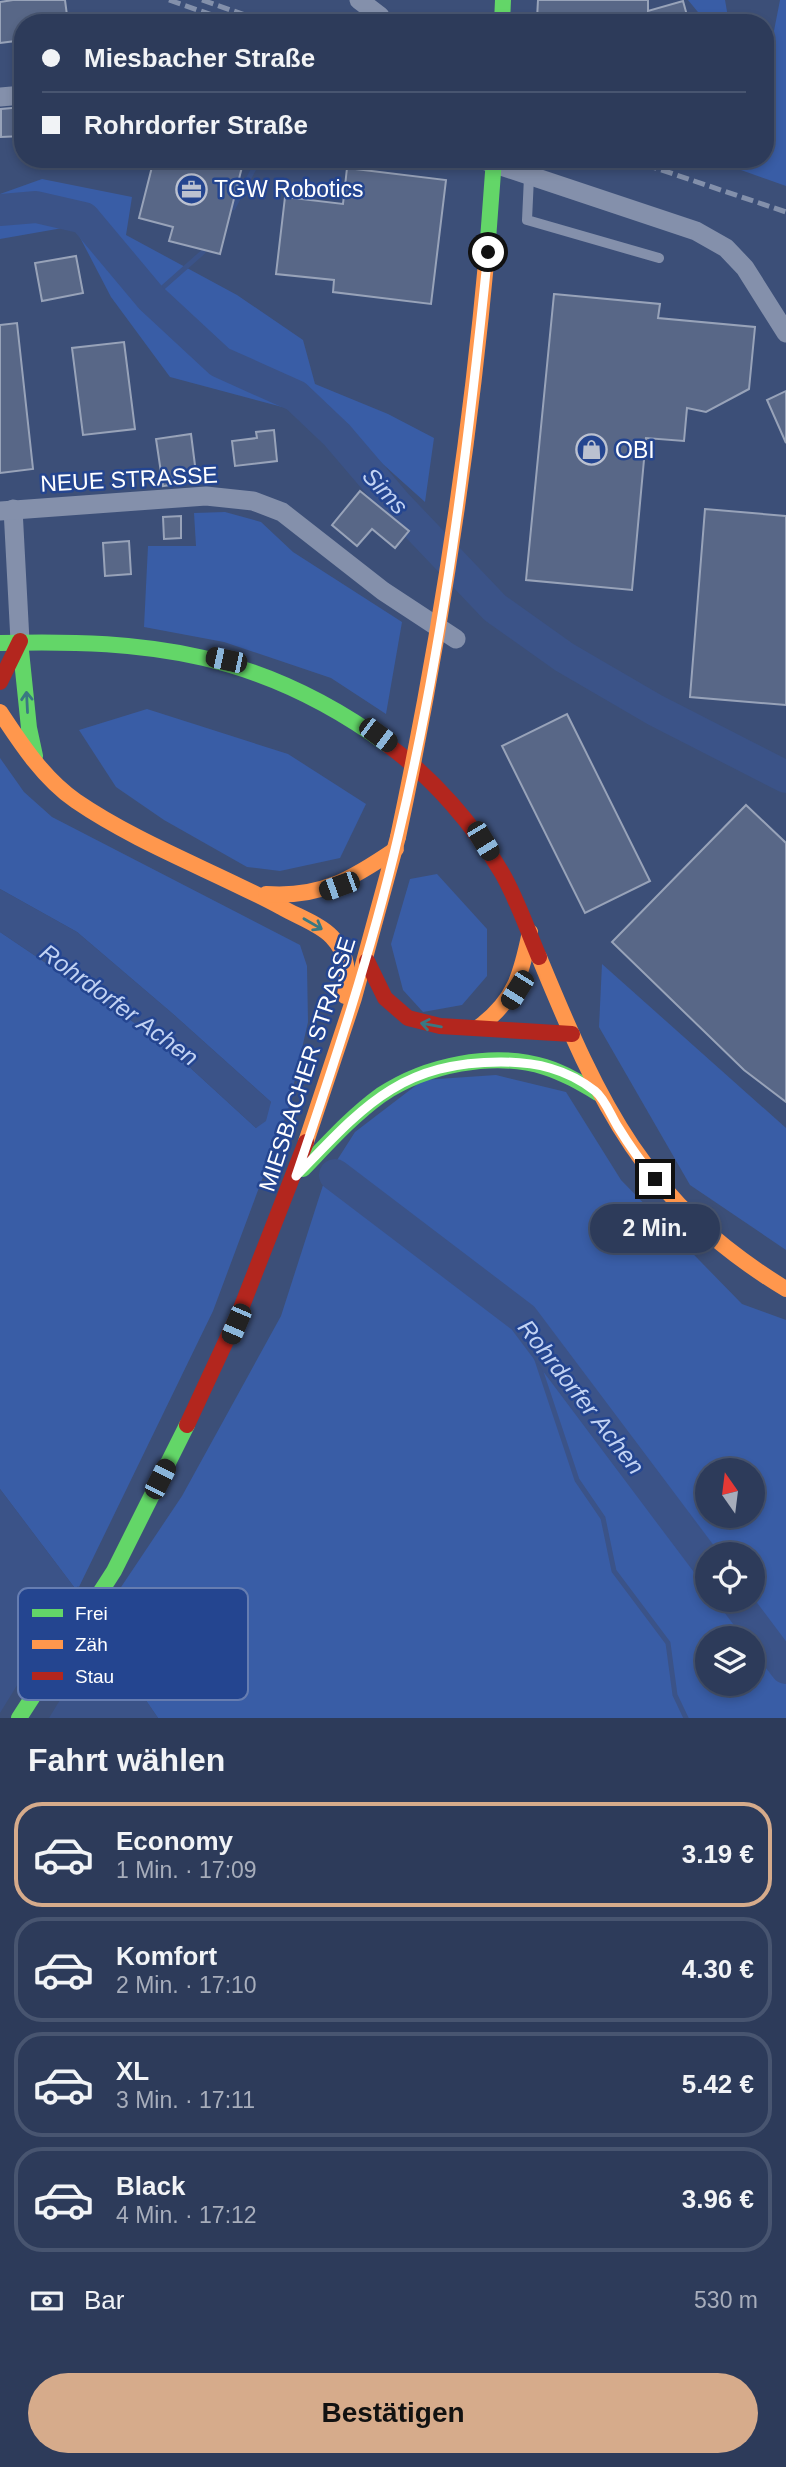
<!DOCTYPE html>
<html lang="de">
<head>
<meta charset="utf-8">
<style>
  :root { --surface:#2d3b5a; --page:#394663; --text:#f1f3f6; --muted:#a7adbb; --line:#485570; --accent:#d6ab8b }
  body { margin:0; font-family:Helvetica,sans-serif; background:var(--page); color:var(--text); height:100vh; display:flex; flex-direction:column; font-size:26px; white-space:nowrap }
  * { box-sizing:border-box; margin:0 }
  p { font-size:23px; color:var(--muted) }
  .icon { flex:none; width:38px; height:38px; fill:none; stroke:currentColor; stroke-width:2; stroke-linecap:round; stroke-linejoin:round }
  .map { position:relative; height:1718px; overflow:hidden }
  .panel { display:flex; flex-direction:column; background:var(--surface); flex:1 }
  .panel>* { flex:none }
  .top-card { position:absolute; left:14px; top:14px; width:760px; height:154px; border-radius:28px; box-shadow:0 4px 10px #0003,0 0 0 2px var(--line); display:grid; align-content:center; height:154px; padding:0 28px; background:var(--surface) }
  .needle { width:46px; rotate:346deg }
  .fabs { position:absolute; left:695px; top:1458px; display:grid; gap:14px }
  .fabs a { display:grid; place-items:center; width:70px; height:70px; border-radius:50%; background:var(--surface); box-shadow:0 4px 10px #0003,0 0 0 2px var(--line); font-size:35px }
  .end { position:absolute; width:32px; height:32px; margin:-16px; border:9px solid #fff; background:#111; box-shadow:0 0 0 4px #111 }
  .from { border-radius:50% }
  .bubble { position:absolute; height:49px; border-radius:24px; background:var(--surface); box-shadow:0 4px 10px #0003,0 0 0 2px var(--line); font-size:23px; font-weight:700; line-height:49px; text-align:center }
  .car { position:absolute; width:21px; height:42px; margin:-21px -10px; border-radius:9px; box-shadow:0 0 5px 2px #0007; background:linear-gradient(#222 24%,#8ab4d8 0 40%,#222 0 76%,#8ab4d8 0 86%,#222 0) }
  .top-card b { display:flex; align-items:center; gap:24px; height:66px; font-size:26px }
  .top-card b+b { border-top:2px solid var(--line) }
  .top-card i { width:18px; height:18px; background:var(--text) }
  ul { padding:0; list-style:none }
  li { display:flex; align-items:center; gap:21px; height:105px; margin:0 14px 10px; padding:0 14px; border:4px solid var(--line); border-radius:28px }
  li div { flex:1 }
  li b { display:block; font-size:26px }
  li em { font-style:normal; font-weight:700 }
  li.selected { border-color:var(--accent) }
  li>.icon { width:63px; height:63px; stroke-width:1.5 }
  h2 { padding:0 28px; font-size:32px; line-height:84px }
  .pay { display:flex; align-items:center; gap:18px; height:77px; padding:0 28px; font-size:26px }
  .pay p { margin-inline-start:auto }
  .button { display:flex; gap:14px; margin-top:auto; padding:14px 28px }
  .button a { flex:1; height:80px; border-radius:42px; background:var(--accent); color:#111; font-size:28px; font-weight:700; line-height:80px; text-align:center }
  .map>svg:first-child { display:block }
</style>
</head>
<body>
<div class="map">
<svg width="786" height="1718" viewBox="0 0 786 1718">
  <rect width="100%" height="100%" fill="#3c4f78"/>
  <g fill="#395da6" fill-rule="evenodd">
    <path d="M 688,0 L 725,0 L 729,23 L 707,23 Z"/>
    <path d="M 780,0 L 786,0 L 786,186 L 713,160 L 765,159 L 765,58 L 771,46 Z"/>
    <path d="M 42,179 L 132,197 L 126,235 L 237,295 L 303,340 L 315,384 L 388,414 L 434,438 L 425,502 L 335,421 L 170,377 L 111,297 L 74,226 L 0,239 L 0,194 Z"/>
    <path d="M 225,512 L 261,522 L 293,552 L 402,622 L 386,714 L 331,678 L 224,642 L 144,627 L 148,546 L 196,546 L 194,513 Z"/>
    <path d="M 147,709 L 288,754 L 366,804 L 340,858 L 280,871 L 247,867 L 164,820 L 116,787 L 79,730 Z"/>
    <path d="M 0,758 L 24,792 L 52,817 L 300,945 L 307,966 L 308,1022 L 288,1110 L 213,1311 L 77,1591 L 0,1489 L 0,932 L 160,1040 L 256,1128 L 271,1102 L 173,1014 L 77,932 L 0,889 Z"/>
    <path d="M 437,874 L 487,929 L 487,976 L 462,1005 L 423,1012 L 403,990 L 391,944 L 410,879 Z"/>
    <path d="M 602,964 L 786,1128 L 786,1250 L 690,1185 L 599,1027 Z"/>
    <path d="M 496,1075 L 566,1092 L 621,1180 L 742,1304 L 786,1320 L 786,1718 L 158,1718 L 95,1626 L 182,1496 L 281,1316 L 325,1179 L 355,1132 L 423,1080 ZM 707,1470 L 752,1470 L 752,1516 L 707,1516 ZM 707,1554 L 752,1554 L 752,1600 L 707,1600 ZM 707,1638 L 752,1638 L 752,1684 L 707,1684 Z"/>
  </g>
  <g fill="#3b5388">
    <path d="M 0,889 L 77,932 L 173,1014 L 271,1102 L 266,1121 L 256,1128 L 160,1040 L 0,932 Z"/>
    <path d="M 0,1489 L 77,1591 L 95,1626 L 158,1718 L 0,1718 Z"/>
  </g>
  <path fill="#3c4f78" d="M 78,1586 L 102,1631 L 49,1718 L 0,1718 L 0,1713 Z"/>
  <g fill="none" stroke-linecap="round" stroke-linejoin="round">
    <g stroke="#3b5388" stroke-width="5">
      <path d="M 233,208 L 259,159"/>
      <path d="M 151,298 L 203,252"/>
      <path d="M 523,1318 L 577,1480 L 603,1518 L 614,1571 L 668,1643 L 675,1695 L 686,1718"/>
    </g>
    <g stroke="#3b5388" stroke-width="32">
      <path d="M 0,210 L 36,207 L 84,218 L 151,298 L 220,362 L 296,396 L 337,435 L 395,503 L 495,608 L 564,657 L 655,710 L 786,777"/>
      <path d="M 335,1175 L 523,1318 L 707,1563"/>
      <path d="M 735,1600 L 786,1668"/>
    </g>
  </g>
  <g fill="#586787" stroke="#98a3b9" stroke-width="2">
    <path d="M 13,0 L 65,0 L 68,23 L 23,23 L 23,40 L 0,43 L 0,2 Z"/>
    <path d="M 538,0 L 648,0 L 648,11 L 683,1 L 688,19 L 675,23 L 578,23 L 578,20 L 537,19 Z"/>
    <path d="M 23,107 L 23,136 L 1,137 L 1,109 Z"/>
    <path d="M 154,159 L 244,159 L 220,254 L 169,241 L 173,227 L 139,218 Z"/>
    <path d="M 347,168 L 446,180 L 431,304 L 333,292 L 334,280 L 276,274 L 285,197 L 343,204 Z"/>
    <path d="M 76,256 L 83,293 L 42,301 L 35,263 Z"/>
    <path d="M 554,294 L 660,304 L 658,318 L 755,327 L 749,389 L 706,412 L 687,408 L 684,441 L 646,438 L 632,590 L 526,580 Z"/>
    <path d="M 17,323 L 33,469 L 0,473 L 0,325 Z"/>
    <path d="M 124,342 L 135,429 L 83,435 L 72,348 Z"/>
    <path d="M 786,391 L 786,443 L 767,400 Z"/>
    <path d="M 274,430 L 277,461 L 235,466 L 232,441 L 257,438 L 256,432 Z"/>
    <path d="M 191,434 L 197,481 L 163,486 L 156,439 Z"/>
    <path d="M 360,491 L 409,531 L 395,548 L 372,529 L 357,546 L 332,525 Z"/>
    <path d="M 705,509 L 786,516 L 786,705 L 690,697 Z"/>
    <path d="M 181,516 L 181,538 L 164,539 L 163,517 Z"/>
    <path d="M 129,541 L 131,574 L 105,576 L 103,543 Z"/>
    <path d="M 567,714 L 650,881 L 585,913 L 502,746 Z"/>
    <path d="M 746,805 L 786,843 L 786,1102 L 744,1070 L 612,942 Z"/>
  </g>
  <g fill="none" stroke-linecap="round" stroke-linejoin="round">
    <path stroke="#8490ab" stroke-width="10" d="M 529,177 L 527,220 L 659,258"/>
    <g stroke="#8490ab" stroke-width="19">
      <path d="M 359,0 L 380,16 L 383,23"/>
      <path d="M 0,97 L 23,95"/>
      <path d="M 480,159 L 696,231 L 726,248 L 745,268 L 786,333"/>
      <path d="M 13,509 L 20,641"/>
      <path d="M 0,511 L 206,496 L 253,501 L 282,512 L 383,591 L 456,639"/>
    </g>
    <g stroke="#63d668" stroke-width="16">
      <path d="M 502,23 L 503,0"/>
      <path d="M 20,641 L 29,728 L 35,756"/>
      <path d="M 0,643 C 151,639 263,653 388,745"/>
      <path d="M 303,1169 C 328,1143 352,1116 381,1095 C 426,1065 493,1051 545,1067 C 564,1073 581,1083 598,1093"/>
      <path d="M 19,1718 L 114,1571 L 187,1425"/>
    </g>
    <g stroke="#ff974d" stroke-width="16">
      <path d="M 0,712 C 21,744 44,779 76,801 C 139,844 214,871 281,907 C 296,916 320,924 332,937 C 349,955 348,972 345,996"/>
      <path d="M 266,894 C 321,898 352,879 396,849"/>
      <path d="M 539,957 C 600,1105 644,1203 786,1289"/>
      <path d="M 479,1027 C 515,1000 521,975 530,932"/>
      <path d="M 306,1142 L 354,998 L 398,837"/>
    </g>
    <g stroke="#b3261e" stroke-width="16">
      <path d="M 0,682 L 20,641"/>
      <path d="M 388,745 C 433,778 474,825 502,873 C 517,899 527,929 539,957"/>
      <path d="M 367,961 L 385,998 L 408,1018 L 440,1026 L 572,1034"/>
      <path d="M 187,1425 L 240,1311 L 306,1142"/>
    </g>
    <g stroke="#8390ab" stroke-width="5" stroke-dasharray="12 5" stroke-linecap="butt">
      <path d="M 169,0 L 235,23"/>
      <path d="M 202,0 L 268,23"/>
      <path d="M 629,159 L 786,212"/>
    </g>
    <path stroke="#63d668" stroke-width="16" d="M 487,253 L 494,159"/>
    <path stroke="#ff974d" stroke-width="16" d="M 398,837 C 439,644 469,450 487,253"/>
  </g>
  <defs><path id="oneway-shaft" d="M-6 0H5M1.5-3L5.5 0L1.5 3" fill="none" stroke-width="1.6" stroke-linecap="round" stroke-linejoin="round" transform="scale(1.75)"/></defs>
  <g stroke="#3a7882">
    <use href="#oneway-shaft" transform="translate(27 702) rotate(-93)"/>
    <use href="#oneway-shaft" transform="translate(313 924) rotate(30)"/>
    <use href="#oneway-shaft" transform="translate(431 1025) rotate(-170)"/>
  </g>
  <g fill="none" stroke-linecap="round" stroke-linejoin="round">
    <path stroke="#fff" stroke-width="9" d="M 488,252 C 468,449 444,644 398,837 C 371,953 334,1064 296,1176 C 362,1108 399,1062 501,1062 C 536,1062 567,1069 595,1091 C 605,1099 611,1116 618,1127 C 629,1145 641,1162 655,1179"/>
  </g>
  <defs>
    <symbol id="office-ring" viewBox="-11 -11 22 22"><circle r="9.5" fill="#244590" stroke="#bbc1d0" stroke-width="1.5"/><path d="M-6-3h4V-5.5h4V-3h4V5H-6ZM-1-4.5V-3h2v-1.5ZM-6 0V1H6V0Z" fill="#bbc1d0"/></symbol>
    <symbol id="shop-ring" viewBox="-11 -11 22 22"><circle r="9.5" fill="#244590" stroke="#bbc1d0" stroke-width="1.5"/><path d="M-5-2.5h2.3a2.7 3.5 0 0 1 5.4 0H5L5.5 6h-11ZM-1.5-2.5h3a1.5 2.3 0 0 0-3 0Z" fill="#bbc1d0"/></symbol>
  </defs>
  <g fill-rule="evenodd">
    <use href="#office-ring" x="174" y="172" width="35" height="35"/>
    <use href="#shop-ring" x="574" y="432" width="35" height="35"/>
  </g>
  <g text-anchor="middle" stroke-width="5" stroke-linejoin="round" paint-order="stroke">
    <g font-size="23" fill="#fff" stroke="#244590" text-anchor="start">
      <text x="214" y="197">TGW Robotics</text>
      <text x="615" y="458">OBI</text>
    </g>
    <g font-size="23" fill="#fff" stroke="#244590">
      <text transform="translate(129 479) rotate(-3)" y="8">NEUE STRASSE</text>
      <text transform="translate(307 1064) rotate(-72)" y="8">MIESBACHER STRASSE</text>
    </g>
    <g font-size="24" font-style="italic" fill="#c1d2f3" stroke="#244590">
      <text transform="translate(385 491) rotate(47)" y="8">Sims</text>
      <text transform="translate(119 1005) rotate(36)" y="8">Rohrdorfer Achen</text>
      <text transform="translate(581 1397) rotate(52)" y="8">Rohrdorfer Achen</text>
    </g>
  </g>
  <rect x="18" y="1588" width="230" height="112" rx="10" fill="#244590" stroke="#667db1" stroke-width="2"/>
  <rect x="32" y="1609" width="31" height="8" fill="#63d668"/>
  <rect x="32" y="1640" width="31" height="9" fill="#ff974d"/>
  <rect x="32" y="1672" width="31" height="8" fill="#b3261e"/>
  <g font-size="19" fill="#fff">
    <text x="75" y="1620">Frei</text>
    <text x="75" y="1651">Zäh</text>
    <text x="75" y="1683">Stau</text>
  </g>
</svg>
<div class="fabs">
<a><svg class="needle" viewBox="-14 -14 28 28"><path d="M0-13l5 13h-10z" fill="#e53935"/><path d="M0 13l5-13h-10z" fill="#a7adbb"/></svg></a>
<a><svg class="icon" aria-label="locate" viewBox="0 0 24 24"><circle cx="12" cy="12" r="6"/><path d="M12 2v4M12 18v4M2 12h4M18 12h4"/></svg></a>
<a><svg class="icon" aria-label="layers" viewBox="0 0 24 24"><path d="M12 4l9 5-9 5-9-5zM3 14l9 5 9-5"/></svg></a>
</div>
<i class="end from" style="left:488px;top:252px"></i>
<i class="end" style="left:655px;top:1179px"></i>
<div class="bubble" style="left:590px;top:1204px;width:130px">2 Min.</div>
<i class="car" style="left:226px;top:660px;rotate:282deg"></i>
<i class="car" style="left:378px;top:735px;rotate:127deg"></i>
<i class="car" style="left:483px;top:841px;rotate:149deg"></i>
<i class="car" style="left:339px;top:886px;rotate:250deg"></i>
<i class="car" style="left:517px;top:990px;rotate:212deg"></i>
<i class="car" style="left:236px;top:1324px;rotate:203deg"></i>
<i class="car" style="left:160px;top:1479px;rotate:27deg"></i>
<div class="top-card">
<b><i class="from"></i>Miesbacher Straße</b>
<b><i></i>Rohrdorfer Straße</b>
</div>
</div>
<section class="panel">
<h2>Fahrt wählen</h2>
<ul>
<li class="selected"><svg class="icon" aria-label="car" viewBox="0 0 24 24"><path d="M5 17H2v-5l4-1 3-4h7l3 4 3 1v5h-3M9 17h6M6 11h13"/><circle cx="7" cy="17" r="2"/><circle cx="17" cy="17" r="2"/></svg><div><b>Economy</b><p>1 Min. · 17:09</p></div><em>3.19 €</em></li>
<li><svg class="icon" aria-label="car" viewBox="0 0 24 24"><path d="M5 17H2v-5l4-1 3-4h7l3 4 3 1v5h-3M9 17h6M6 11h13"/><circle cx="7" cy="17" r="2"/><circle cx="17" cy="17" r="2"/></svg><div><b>Komfort</b><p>2 Min. · 17:10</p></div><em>4.30 €</em></li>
<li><svg class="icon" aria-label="car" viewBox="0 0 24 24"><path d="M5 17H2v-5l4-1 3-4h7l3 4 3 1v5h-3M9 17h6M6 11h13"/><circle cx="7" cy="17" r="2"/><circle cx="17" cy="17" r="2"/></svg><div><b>XL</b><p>3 Min. · 17:11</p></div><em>5.42 €</em></li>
<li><svg class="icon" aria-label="car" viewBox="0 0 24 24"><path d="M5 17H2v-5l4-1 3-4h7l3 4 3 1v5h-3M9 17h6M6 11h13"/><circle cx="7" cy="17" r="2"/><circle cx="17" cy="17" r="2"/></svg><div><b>Black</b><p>4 Min. · 17:12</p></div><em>3.96 €</em></li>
</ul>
<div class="pay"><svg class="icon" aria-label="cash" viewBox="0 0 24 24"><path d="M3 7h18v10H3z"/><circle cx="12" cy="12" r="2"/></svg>Bar<p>530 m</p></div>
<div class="button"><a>Bestätigen</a></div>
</section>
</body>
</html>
